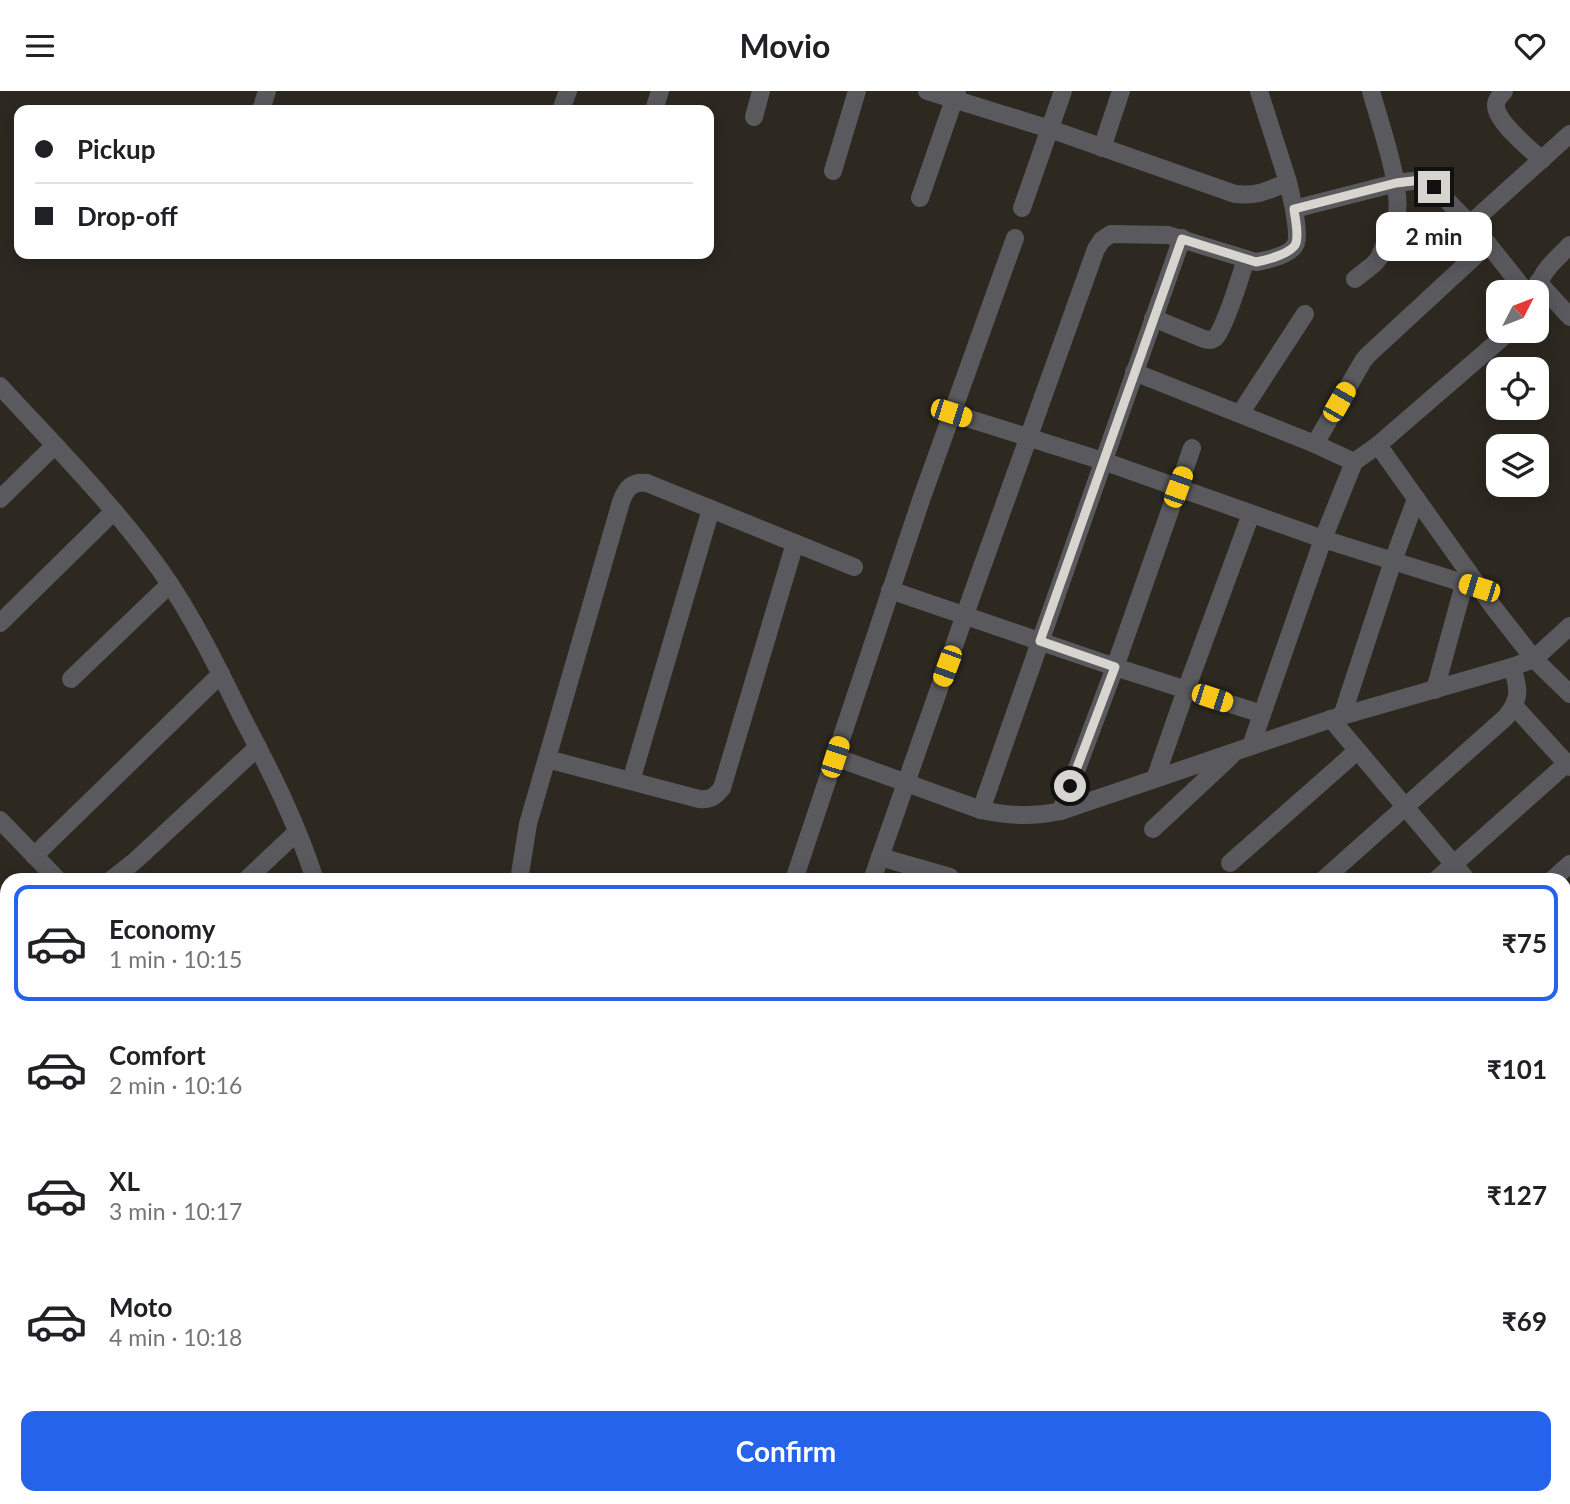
<!DOCTYPE html>
<html lang="en">
<head>
<meta charset="utf-8">
<style>
  :root { --surface:#fff; --page:#f2f2f2; --text:#202124; --muted:#757577; --line:#e0e0e0; --accent:#2563eb }
  body { margin:0; font-family:Lato,sans-serif; background:var(--page); color:var(--text); height:100vh; display:flex; flex-direction:column; font-size:26px; white-space:nowrap }
  * { box-sizing:border-box; margin:0 }
  p { font-size:23px; color:var(--muted) }
  .icon { flex:none; width:38px; height:38px; fill:none; stroke:currentColor; stroke-width:2; stroke-linecap:round; stroke-linejoin:round }
  .map { position:relative; flex:1; overflow:hidden }
  .panel { position:absolute; left:0px; top:782px; width:1572px; height:632px; display:flex; flex-direction:column; background:var(--surface); border-radius:21px 21px 0 0; box-shadow:0 4px 18px #0003 }
  .panel>* { flex:none }
  .guide { position:absolute; left:14px; top:14px; width:700px; height:154px; border-radius:14px; box-shadow:0 4px 18px #0003; display:grid; align-content:center; height:154px; padding:0 21px; background:var(--surface) }
  .needle { width:46px; rotate:48deg }
  .fabs { position:absolute; left:1486px; top:189px; display:grid; gap:14px }
  .fabs a { display:grid; place-items:center; width:63px; height:63px; border-radius:14px; background:var(--surface); box-shadow:0 4px 18px #0003; font-size:35px }
  .end { position:absolute; width:32px; height:32px; margin:-16px; border:9px solid #d7d5cf; background:#111; box-shadow:0 0 0 4px #111 }
  .from { border-radius:50% }
  .bubble { position:absolute; height:49px; border-radius:14px; background:var(--surface); box-shadow:0 4px 18px #0003; font-size:23px; font-weight:700; line-height:49px; text-align:center }
  .car { position:absolute; width:21px; height:42px; margin:-21px -10px; border-radius:9px; box-shadow:0 0 5px 2px #0007; background:linear-gradient(#f5c518 24%,#345 0 40%,#f5c518 0 76%,#345 0 86%,#f5c518 0) }
  .guide b { display:flex; align-items:center; gap:24px; height:66px; font-size:26px }
  .guide b+b { border-top:2px solid var(--line) }
  .guide i { width:18px; height:18px; background:var(--text) }
  ul { padding:12px 0 0; list-style:none }
  li { display:flex; align-items:center; gap:21px; height:116px; margin:0 14px 10px; padding:0 7px; border:4px solid transparent; border-radius:14px }
  li div { flex:1 }
  li b { display:block; font-size:26px }
  li em { font-style:normal; font-weight:700 }
  li.on { border-color:var(--accent) }
  li>.icon { width:63px; height:63px; stroke-width:1.5 }
  .action { display:flex; gap:14px; margin-top:auto; padding:14px 21px }
  .action a { flex:1; height:80px; border-radius:14px; background:var(--accent); color:#fff; font-size:28px; font-weight:700; line-height:80px; text-align:center }
  header { display:flex; justify-content:space-between; align-items:center; height:91px; padding:0 21px; background:var(--surface); font-size:32px; font-weight:700 }
  .map>svg:first-child { display:block }
</style>
</head>
<body>
<header><svg class="icon" aria-label="menu" viewBox="0 0 24 24"><path d="M4 6h16M4 12h16M4 18h16"/></svg>Movio<svg class="icon" aria-label="heart" viewBox="0 0 24 24"><path d="M12 20l-8-8c-3-5 5-10 8-4 3-6 11-1 8 4z"/></svg></header>
<div class="map">
<svg width="1570" height="1413" viewBox="0 0 1570 1413">
  <rect width="100%" height="100%" fill="#2d2921"/>
  <g fill="none" stroke-linecap="round" stroke-linejoin="round">
    <g stroke="#5a5a5e" stroke-width="9">
      <path d="M 1564,1308 L 1570,1316"/>
      <path d="M 1528,1407 L 1532,1413"/>
    </g>
    <g stroke="#5a5a5e" stroke-width="18">
      <path d="M 927,0 L 1050,38 L 1235,103 C 1258,105 1267,100 1288,91"/>
      <path d="M 1259,0 L 1288,91 L 1294,118"/>
      <path d="M 1504,0 C 1501,4 1496,8 1496,14 C 1495,30 1530,58 1542,69"/>
      <path d="M 261,19 L 267,0"/>
      <path d="M 561,19 L 568,0"/>
      <path d="M 654,19 L 660,0"/>
      <path d="M 754,26 L 761,0"/>
      <path d="M 1102,57 L 1121,0"/>
      <path d="M 833,80 L 857,0"/>
      <path d="M 920,107 L 957,0"/>
      <path d="M 1022,117 L 1063,0"/>
      <path d="M 1355,188 L 1374,173 L 1379,167 C 1384,154 1392,140 1396,127 C 1404,99 1379,30 1371,0"/>
      <path d="M 1538,191 L 1570,226"/>
      <path d="M 1526,201 L 1488,153 L 1470,133 L 1570,43"/>
      <path d="M 1536,206 C 1539,180 1554,171 1570,154"/>
      <path d="M 1153,227 L 1204,248 C 1209,249 1211,250 1215,247 C 1223,242 1242,181 1246,168"/>
      <path d="M 1134,281 L 1315,353 L 1354,371"/>
      <path d="M 0,295 C 55,355 113,413 161,480 C 192,524 217,575 241,624 C 269,677 297,732 315,789"/>
      <path d="M 951,322 L 1103,370 L 1323,448 L 1479,497"/>
      <path d="M 1240,323 L 1305,223"/>
      <path d="M 1315,353 L 1363,270 L 1368,264 L 1488,153"/>
      <path d="M 1378,354 L 1494,517 L 1534,568 L 1570,603"/>
      <path d="M 0,408 L 55,354"/>
      <path d="M 890,499 L 1115,576 L 1262,623"/>
      <path d="M 0,532 L 114,420"/>
      <path d="M 71,588 L 170,493"/>
      <path d="M 1435,599 L 1464,493"/>
      <path d="M 1515,616 L 1570,676"/>
      <path d="M 1342,625 L 1393,470 L 1416,408"/>
      <path d="M 1331,628 L 1467,789"/>
      <path d="M 1251,655 L 1323,448 L 1354,371 L 1378,354 L 1510,240"/>
      <path d="M 835,666 L 981,719 C 1010,725 1032,726 1061,720 L 1331,628 L 1512,576 L 1534,568 L 1570,535"/>
      <path d="M 547,668 L 699,708 C 710,709 715,706 722,697 L 795,452"/>
      <path d="M 1155,688 L 1186,599 L 1251,423"/>
      <path d="M 631,690 L 711,418"/>
      <path d="M 981,719 L 1182,147"/>
      <path d="M 1061,720 L 1115,576 L 1192,357"/>
      <path d="M 0,729 L 58,789"/>
      <path d="M 1153,738 L 1231,665"/>
      <path d="M 34,765 L 221,583"/>
      <path d="M 880,766 L 950,786"/>
      <path d="M 1230,772 L 1357,660"/>
      <path d="M 111,789 L 135,770 L 258,656"/>
      <path d="M 246,789 L 297,741"/>
      <path d="M 519,789 L 528,733 L 621,411 C 626,397 632,390 647,392 L 854,476"/>
      <path d="M 794,789 L 922,406 L 1015,147"/>
      <path d="M 872,789 C 945,578 1020,368 1096,158 L 1102,149 L 1111,143 L 1168,144 L 1256,171 C 1268,169 1292,164 1296,152 C 1299,143 1295,128 1294,118 L 1396,92 L 1421,89 L 1428,91 L 1434,96 L 1470,133"/>
      <path d="M 1323,789 L 1506,626 C 1521,608 1519,597 1512,576"/>
      <path d="M 1436,789 L 1566,673"/>
      <path d="M 1552,789 L 1570,773"/>
      <path d="M 1564,839 L 1570,834"/>
      <path d="M 0,857 L 7,857"/>
      <path d="M 1564,931 L 1570,926"/>
      <path d="M 1564,975 L 1570,982"/>
      <path d="M 1564,1030 L 1570,1026"/>
      <path d="M 1564,1128 L 1570,1124"/>
      <path d="M 0,1142 L 7,1133"/>
      <path d="M 0,1314 L 7,1320"/>
      <path d="M 126,1407 L 133,1413"/>
      <path d="M 417,1407 L 423,1413"/>
      <path d="M 485,1407 L 488,1413"/>
      <path d="M 682,1407 L 686,1413"/>
      <path d="M 1084,1407 L 1088,1413"/>
      <path d="M 1031,1409 L 1033,1407"/>
      <path d="M 222,1413 L 227,1407"/>
      <path d="M 385,1413 L 388,1407"/>
      <path d="M 459,1413 L 467,1407"/>
      <path d="M 538,1413 L 544,1407"/>
      <path d="M 629,1413 L 636,1407"/>
      <path d="M 733,1413 L 742,1407"/>
      <path d="M 799,1413 L 808,1407"/>
      <path d="M 868,1413 L 877,1407"/>
      <path d="M 935,1413 L 944,1407"/>
      <path d="M 1161,1413 L 1169,1407"/>
      <path d="M 1255,1413 L 1265,1407"/>
    </g>
    <g stroke="#8b8a93" stroke-width="18">
      <path d="M 1564,1265 L 1570,1262"/>
      <path d="M 1564,1288 L 1570,1284"/>
      <path d="M 1343,1413 L 1352,1407"/>
      <path d="M 1378,1413 L 1387,1407"/>
    </g>
  </g>
  <g fill="none" stroke-linecap="round" stroke-linejoin="round">
    <path stroke="#d7d5cf" stroke-width="9" d="M 1070,695 L 1115,576 L 1040,550 L 1182,148 L 1256,171 C 1267,169 1293,162 1296,152 C 1299,142 1295,128 1294,118 L 1396,92 L 1421,89 L 1428,91 L 1434,96"/>
  </g>
</svg>
<div class="fabs">
<a><svg class="needle" viewBox="-14 -14 28 28"><path d="M0-13l5 13h-10z" fill="#e53935"/><path d="M0 13l5-13h-10z" fill="#757577"/></svg></a>
<a><svg class="icon" aria-label="locate" viewBox="0 0 24 24"><circle cx="12" cy="12" r="6"/><path d="M12 2v4M12 18v4M2 12h4M18 12h4"/></svg></a>
<a><svg class="icon" aria-label="layers" viewBox="0 0 24 24"><path d="M12 4l9 5-9 5-9-5zM3 14l9 5 9-5"/></svg></a>
</div>
<i class="end from" style="left:1070px;top:695px"></i>
<i class="end" style="left:1434px;top:96px"></i>
<div class="bubble" style="left:1376px;top:121px;width:116px">2 min</div>
<i class="car" style="left:1339px;top:311px;rotate:30deg"></i>
<i class="car" style="left:951px;top:322px;rotate:108deg"></i>
<i class="car" style="left:1178px;top:396px;rotate:20deg"></i>
<i class="car" style="left:1479px;top:497px;rotate:287deg"></i>
<i class="car" style="left:947px;top:575px;rotate:200deg"></i>
<i class="car" style="left:1212px;top:607px;rotate:108deg"></i>
<i class="car" style="left:835px;top:666px;rotate:18deg"></i>
<div class="guide">
<b><i class="from"></i>Pickup</b>
<b><i></i>Drop-off</b>
</div>
<section class="panel">
<ul>
<li class="on"><svg class="icon" aria-label="car" viewBox="0 0 24 24"><path d="M5 17H2v-5l4-1 3-4h7l3 4 3 1v5h-3M9 17h6M6 11h13"/><circle cx="7" cy="17" r="2"/><circle cx="17" cy="17" r="2"/></svg><div><b>Economy</b><p>1 min · 10:15</p></div><em>₹75</em></li>
<li><svg class="icon" aria-label="car" viewBox="0 0 24 24"><path d="M5 17H2v-5l4-1 3-4h7l3 4 3 1v5h-3M9 17h6M6 11h13"/><circle cx="7" cy="17" r="2"/><circle cx="17" cy="17" r="2"/></svg><div><b>Comfort</b><p>2 min · 10:16</p></div><em>₹101</em></li>
<li><svg class="icon" aria-label="car" viewBox="0 0 24 24"><path d="M5 17H2v-5l4-1 3-4h7l3 4 3 1v5h-3M9 17h6M6 11h13"/><circle cx="7" cy="17" r="2"/><circle cx="17" cy="17" r="2"/></svg><div><b>XL</b><p>3 min · 10:17</p></div><em>₹127</em></li>
<li><svg class="icon" aria-label="car" viewBox="0 0 24 24"><path d="M5 17H2v-5l4-1 3-4h7l3 4 3 1v5h-3M9 17h6M6 11h13"/><circle cx="7" cy="17" r="2"/><circle cx="17" cy="17" r="2"/></svg><div><b>Moto</b><p>4 min · 10:18</p></div><em>₹69</em></li>
</ul>
<div class="action"><a>Confirm</a></div>
</section>
</div>
</body>
</html>
